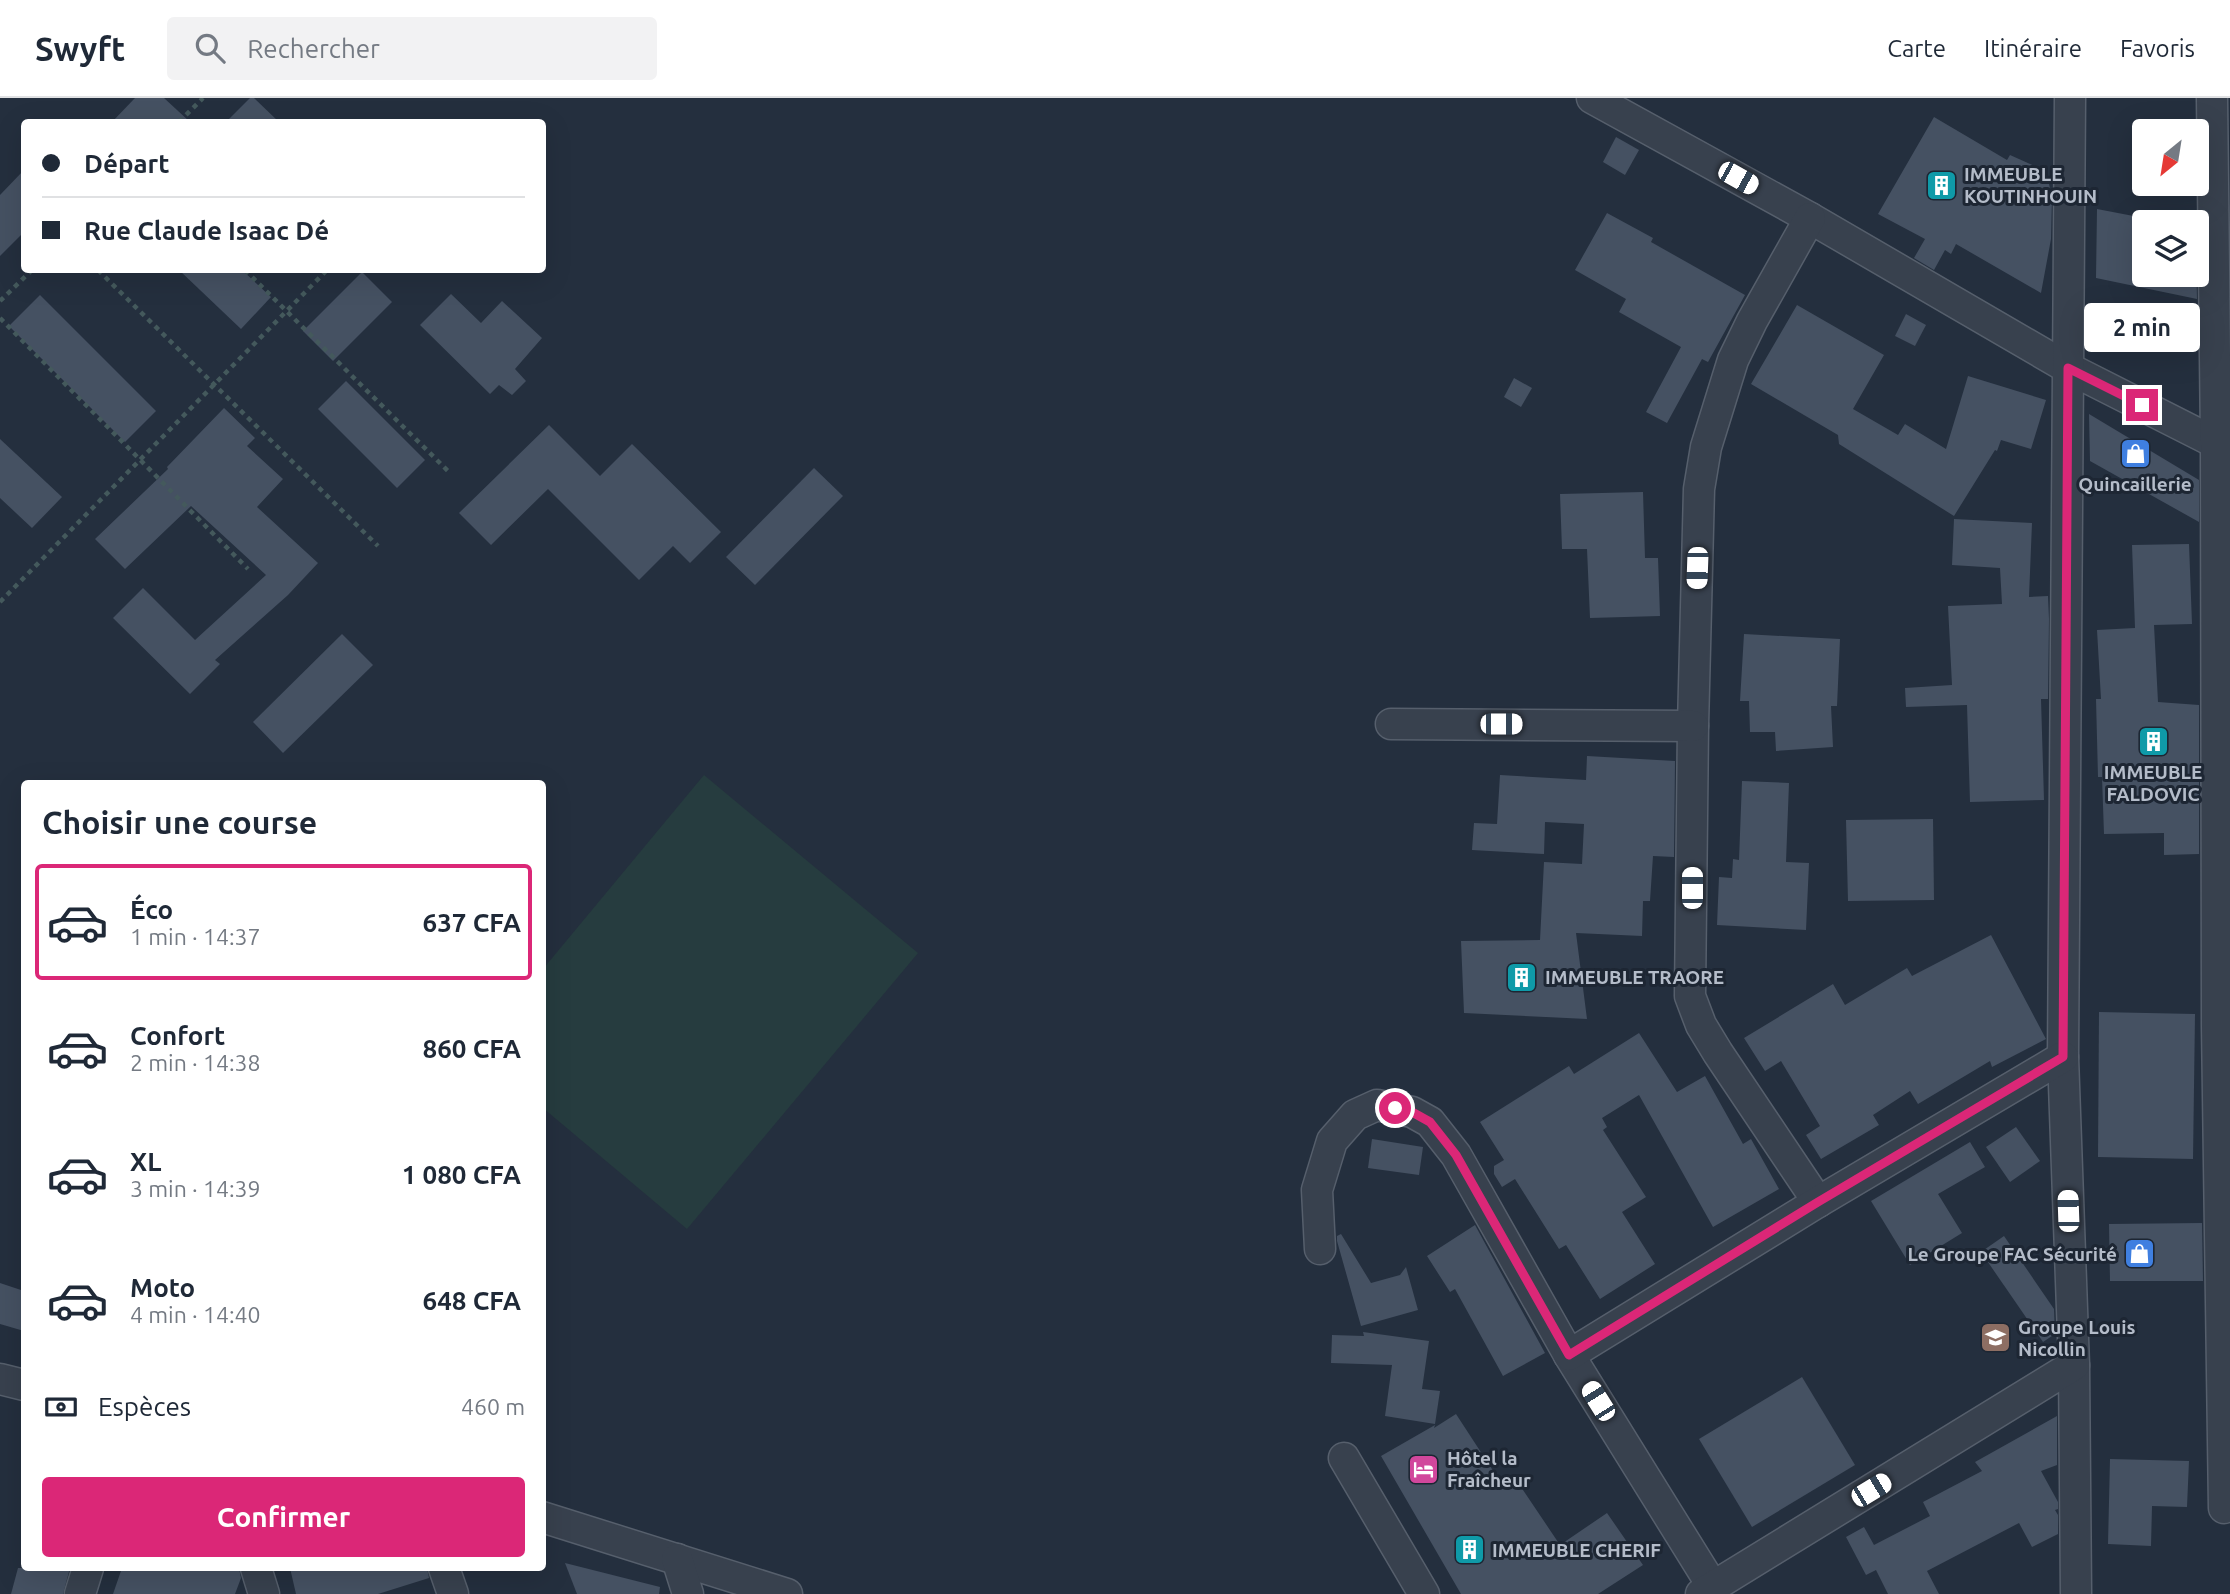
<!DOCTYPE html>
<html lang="fr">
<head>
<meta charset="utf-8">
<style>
  :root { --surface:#fff; --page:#f2f2f3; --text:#1f2937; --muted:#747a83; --line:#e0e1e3; --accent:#db2777 }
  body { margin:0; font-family:Ubuntu,sans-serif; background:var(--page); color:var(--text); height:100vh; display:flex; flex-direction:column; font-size:26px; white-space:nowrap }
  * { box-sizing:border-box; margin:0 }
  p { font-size:23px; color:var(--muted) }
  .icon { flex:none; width:38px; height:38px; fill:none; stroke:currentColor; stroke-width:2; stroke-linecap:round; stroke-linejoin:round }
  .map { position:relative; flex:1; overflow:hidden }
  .side { position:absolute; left:21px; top:682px; width:525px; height:791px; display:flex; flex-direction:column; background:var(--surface); border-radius:7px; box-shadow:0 7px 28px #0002 }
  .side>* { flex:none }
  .banner { position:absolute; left:21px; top:21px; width:525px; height:154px; border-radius:7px; box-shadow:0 7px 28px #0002; display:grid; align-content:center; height:154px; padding:0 21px; background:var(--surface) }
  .needle { width:46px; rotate:210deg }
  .buttons { position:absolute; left:2132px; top:21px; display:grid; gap:14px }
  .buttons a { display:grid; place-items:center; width:77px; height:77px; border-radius:7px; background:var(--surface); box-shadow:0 7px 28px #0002; font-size:35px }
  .end { position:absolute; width:32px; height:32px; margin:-16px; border:9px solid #db2777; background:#fff; box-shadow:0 0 0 4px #fff }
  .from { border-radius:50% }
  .bubble { position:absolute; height:49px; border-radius:7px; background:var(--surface); box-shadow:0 7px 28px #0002; font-size:23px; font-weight:700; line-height:49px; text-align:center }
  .car { position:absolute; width:21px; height:42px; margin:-21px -10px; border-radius:9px; box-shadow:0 0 5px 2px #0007; background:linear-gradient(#fff 24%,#345 0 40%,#fff 0 76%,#345 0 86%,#fff 0) }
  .banner b { display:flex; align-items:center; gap:24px; height:66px; font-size:26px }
  .banner b+b { border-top:2px solid var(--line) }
  .banner i { width:18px; height:18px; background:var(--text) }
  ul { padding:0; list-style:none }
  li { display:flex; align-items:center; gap:21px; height:116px; margin:0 14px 10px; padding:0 7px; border:4px solid transparent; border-radius:7px }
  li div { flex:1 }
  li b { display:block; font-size:26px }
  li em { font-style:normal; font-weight:700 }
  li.selected { border-color:var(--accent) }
  li>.icon { width:63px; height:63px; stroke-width:1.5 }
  h2 { padding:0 21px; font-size:32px; line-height:84px }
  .pay { display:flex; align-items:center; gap:18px; height:77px; padding:0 21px; font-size:26px }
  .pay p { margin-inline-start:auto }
  .cta { display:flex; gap:14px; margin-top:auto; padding:14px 21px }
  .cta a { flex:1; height:80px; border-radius:7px; background:var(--accent); color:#fff; font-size:28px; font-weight:700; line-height:80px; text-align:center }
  header { display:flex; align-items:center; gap:42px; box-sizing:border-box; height:98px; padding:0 35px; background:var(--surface); border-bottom:2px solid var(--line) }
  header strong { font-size:33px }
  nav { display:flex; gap:38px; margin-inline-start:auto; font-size:24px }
  .search { width:490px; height:63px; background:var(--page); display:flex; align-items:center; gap:18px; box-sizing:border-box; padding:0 24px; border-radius:7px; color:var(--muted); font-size:26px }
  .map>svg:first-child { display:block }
</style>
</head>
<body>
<header>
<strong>Swyft</strong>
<div class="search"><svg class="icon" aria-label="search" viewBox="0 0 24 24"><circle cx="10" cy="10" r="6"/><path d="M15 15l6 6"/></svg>Rechercher</div>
<nav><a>Carte</a><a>Itinéraire</a><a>Favoris</a></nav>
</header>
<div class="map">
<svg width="2230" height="1496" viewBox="0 0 2230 1496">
  <rect width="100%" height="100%" fill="#242f3e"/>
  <path fill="#263c3f" d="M 704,677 L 918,855 L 687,1131 L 543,1010 L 543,871 Z"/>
  <g fill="#455162">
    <path d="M 135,0 L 164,0 L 190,24 L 112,24 Z"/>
    <path d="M 250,0 L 254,0 L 279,24 L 226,24 Z"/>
    <path d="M 1934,19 L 2007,62 L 2010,57 L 2046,73 L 2052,99 L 2051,141 L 2041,195 L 1956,146 L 1951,156 L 1945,152 L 1934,172 L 1914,160 L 1925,141 L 1878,116 Z"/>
    <path d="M 1616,39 L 1639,52 L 1625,77 L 1603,64 Z"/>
    <path d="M 24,72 L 24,134 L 0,158 L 0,97 Z"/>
    <path d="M 2097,111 L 2144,120 L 2144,177 L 2196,177 L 2196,151 L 2197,201 L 2096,180 Z"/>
    <path d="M 1607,115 L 1653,140 L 1651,144 L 1745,197 L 1708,264 L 1702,261 L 1667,325 L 1646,314 L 1681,249 L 1619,214 L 1626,201 L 1575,172 Z"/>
    <path d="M 179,172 L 242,172 L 271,199 L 241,231 Z"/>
    <path d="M 362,174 L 392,204 L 333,263 L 303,233 Z"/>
    <path d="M 451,196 L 481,225 L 502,203 L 542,240 L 515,271 L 526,283 L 512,297 L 499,287 L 490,296 L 420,227 Z"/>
    <path d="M 40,197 L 156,313 L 125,344 L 9,228 Z"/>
    <path d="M 1797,207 L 1884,257 L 1853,311 L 1898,337 L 1905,326 L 1946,351 L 1968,278 L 2046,302 L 2031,351 L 2001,342 L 1997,353 L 1995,352 L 1954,418 L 1839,346 L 1838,337 L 1751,286 Z"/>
    <path d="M 1906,216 L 1926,227 L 1915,248 L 1895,238 Z"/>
    <path d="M 1514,280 L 1532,290 L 1521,309 L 1504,299 Z"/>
    <path d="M 346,283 L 425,362 L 397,390 L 318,311 Z"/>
    <path d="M 224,310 L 255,340 L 247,348 L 283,381 L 257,409 L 318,465 L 288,497 L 215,562 L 220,566 L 190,596 L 113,520 L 143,490 L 195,542 L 266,477 L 191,408 L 125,471 L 95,441 L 168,371 L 167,369 Z"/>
    <path d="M 2089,316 L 2199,382 L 2199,424 L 2090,363 Z"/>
    <path d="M 549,327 L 600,378 L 632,346 L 721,434 L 690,465 L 673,448 L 639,482 L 548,391 L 491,447 L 459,415 Z"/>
    <path d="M 0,341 L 62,399 L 32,430 L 0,400 Z"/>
    <path d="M 814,370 L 843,398 L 755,487 L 726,459 Z"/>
    <path d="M 1643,394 L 1645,460 L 1658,460 L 1660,518 L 1590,520 L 1587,451 L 1562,451 L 1560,396 Z"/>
    <path d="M 1954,421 L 2032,425 L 2029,499 L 2048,498 L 2049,521 L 2048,601 L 2041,601 L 2044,702 L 1970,704 L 1967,607 L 1906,609 L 1905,590 L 1952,587 L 1948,508 L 2002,506 L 2000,470 L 1952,467 Z"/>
    <path d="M 2189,446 L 2192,526 L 2154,527 L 2158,604 L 2199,607 L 2199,756 L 2164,757 L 2164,735 L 2104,736 L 2102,679 L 2098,679 L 2096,601 L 2101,601 L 2097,532 L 2135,530 L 2132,447 Z"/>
    <path d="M 342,536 L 373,567 L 283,655 L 253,624 Z"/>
    <path d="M 1744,536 L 1840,541 L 1837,608 L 1831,608 L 1833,649 L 1776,653 L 1775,634 L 1750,634 L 1749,603 L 1740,603 Z"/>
    <path d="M 1587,658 L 1675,663 L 1674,759 L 1653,758 L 1650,803 L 1643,803 L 1642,838 L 1576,835 L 1587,921 L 1464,915 L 1461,843 L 1540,842 L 1544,764 L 1582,766 L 1584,726 L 1545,724 L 1544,756 L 1472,752 L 1474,725 L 1497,726 L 1500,677 L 1586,682 Z"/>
    <path d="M 1742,683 L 1789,685 L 1786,764 L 1809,765 L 1806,832 L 1717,827 L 1719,779 L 1732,780 L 1733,761 L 1739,762 Z"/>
    <path d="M 1933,721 L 1934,802 L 1848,803 L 1846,722 Z"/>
    <path d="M 1991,837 L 2046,941 L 1992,969 L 1990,963 L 1918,1006 L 1910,993 L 1873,1017 L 1879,1027 L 1821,1061 L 1806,1037 L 1820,1028 L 1781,963 L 1765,973 L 1744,940 L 1833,886 L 1845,907 L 1907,870 L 1912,878 Z"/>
    <path d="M 2099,914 L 2195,916 L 2193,1061 L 2098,1059 Z"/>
    <path d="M 1639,935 L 1677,994 L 1705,978 L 1743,1046 L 1751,1041 L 1779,1091 L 1713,1129 L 1639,997 L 1602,1020 L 1607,1029 L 1603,1032 L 1646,1099 L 1622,1114 L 1655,1166 L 1600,1201 L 1566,1147 L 1559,1151 L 1515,1081 L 1502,1089 L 1494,1076 L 1494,1068 L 1504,1062 L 1480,1024 L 1569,968 L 1574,976 Z"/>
    <path d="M 2016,1029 L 2040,1063 L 2010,1084 L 1986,1049 Z"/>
    <path d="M 1372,1041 L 1423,1049 L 1419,1077 L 1368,1070 Z"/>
    <path d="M 1970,1044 L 1985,1069 L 1938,1096 L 1962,1135 L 1910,1167 L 1871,1103 Z"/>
    <path d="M 2202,1125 L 2203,1183 L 2110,1183 L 2109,1126 Z"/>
    <path d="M 1475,1127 L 1545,1255 L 1503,1278 L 1455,1191 L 1450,1194 L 1427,1158 Z"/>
    <path d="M 1341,1136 L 1371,1185 L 1400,1177 L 1406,1169 L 1418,1212 L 1361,1228 L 1337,1143 L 1337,1138 Z"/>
    <path d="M 2004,1138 L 2054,1211 L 2055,1236 L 2043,1244 L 1981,1154 Z"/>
    <path d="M 0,1185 L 24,1193 L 24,1233 L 0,1226 Z"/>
    <path d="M 1363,1234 L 1429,1243 L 1422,1291 L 1440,1293 L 1435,1326 L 1385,1318 L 1392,1267 L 1331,1265 L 1332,1237 L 1364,1238 Z"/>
    <path d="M 1802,1279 L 1855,1367 L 1752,1429 L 1699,1341 Z"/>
    <path d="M 1456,1316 L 1503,1388 L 1515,1380 L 1560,1447 L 1607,1415 L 1643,1467 L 1598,1496 L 1461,1496 L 1381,1358 L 1435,1327 L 1434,1330 Z"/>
    <path d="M 2057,1318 L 2057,1367 L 2041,1373 L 2058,1404 L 2058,1411 L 2055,1412 L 2058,1417 L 2058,1436 L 2032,1449 L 2019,1425 L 1927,1473 L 1939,1496 L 1888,1496 L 1876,1472 L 1866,1477 L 1846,1439 L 1864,1429 L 1874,1447 L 1930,1418 L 1923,1404 L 1982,1373 L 1975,1364 Z"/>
    <path d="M 2110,1361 L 2189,1363 L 2187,1409 L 2152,1408 L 2151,1448 L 2108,1446 Z"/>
    <path d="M 565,1465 L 660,1489 L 659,1496 L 577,1496 Z"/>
    <path d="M 18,1470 L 70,1470 L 63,1496 L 11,1496 Z"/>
    <path d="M 122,1470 L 239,1470 L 241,1480 L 235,1496 L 113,1496 Z"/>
    <path d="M 290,1470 L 427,1470 L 429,1480 L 378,1496 L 296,1496 Z"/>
  </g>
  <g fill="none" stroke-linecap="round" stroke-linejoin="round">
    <defs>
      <g id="minor">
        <path d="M 1592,0 L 1810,120 L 2068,270 L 2230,352"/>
        <path d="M 2070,0 L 2063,959 L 2074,1267 L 2076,1496"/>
        <path d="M 2212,0 L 2216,344 L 2217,928 L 2224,1410"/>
        <path d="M 1810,120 L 1752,223 L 1733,262 L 1706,349 L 1699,391 L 1693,628 L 1690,898 L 1701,927 L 1718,955 L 1818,1104"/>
        <path d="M 1391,626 L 1693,628"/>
        <path d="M 1320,1151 L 1317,1092 L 1332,1043 L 1355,1017 L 1377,1007 L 1412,1014 L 1430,1024 L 1456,1057 L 1569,1257 L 1713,1489"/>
        <path d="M 1569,1257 L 1818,1104 L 2063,959"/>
        <path d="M 0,1281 L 24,1287"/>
        <path d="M 1344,1360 L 1424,1496"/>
        <path d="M 542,1419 L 787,1496"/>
        <path d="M 677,1461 L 688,1496"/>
        <path d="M 256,1470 L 264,1496"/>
        <path d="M 444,1470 L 453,1496"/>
        <path d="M 80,1496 L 88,1470"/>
        <path d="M 1701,1496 L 2074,1267"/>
      </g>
    </defs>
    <use href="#minor" stroke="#565f6c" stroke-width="33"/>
    <g stroke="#44595c" stroke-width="4.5" stroke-dasharray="5 5" stroke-linecap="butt">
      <path d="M 179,24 L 203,0"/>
      <path d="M 98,172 L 378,448"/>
      <path d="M 245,172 L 449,374"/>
      <path d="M 0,203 L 32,172"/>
      <path d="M 0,220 L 248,471"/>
      <path d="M 0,504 L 327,172"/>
    </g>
    <use href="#minor" stroke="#38414e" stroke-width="30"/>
  </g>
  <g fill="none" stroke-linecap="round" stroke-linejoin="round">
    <path stroke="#db2777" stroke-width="9" d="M 1395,1010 L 1412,1014 L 1430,1024 L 1456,1057 L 1569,1257 L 1818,1104 L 2063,959 L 2068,270 L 2142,307"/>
  </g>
  <defs>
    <symbol id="building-square" viewBox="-11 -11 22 22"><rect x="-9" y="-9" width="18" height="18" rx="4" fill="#0f9aa8" stroke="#1d2633"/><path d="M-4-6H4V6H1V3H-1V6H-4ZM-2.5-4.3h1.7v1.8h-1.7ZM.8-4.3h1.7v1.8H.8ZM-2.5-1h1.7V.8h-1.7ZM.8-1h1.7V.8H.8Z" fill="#fff"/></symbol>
    <symbol id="shop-square" viewBox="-11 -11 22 22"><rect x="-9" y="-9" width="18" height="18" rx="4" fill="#3f7fe0" stroke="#1d2633"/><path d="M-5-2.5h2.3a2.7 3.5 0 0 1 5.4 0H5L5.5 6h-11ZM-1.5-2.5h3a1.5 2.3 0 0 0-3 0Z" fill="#fff"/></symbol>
    <symbol id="school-square" viewBox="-11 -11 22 22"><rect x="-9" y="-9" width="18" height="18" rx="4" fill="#8d6e63" stroke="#1d2633"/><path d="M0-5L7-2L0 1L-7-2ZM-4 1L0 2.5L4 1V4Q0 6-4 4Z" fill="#fff"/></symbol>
    <symbol id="hotel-square" viewBox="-11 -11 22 22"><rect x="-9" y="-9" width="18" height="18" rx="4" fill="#d1479c" stroke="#1d2633"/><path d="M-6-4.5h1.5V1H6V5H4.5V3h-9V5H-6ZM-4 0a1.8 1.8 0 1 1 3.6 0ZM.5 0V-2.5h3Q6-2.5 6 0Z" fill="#fff"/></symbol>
  </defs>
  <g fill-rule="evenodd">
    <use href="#building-square" x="1924" y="70" width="35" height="35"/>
    <use href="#shop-square" x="2118" y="338" width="35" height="35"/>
    <use href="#building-square" x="2136" y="626" width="35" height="35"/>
    <use href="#building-square" x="1504" y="862" width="35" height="35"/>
    <use href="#shop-square" x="2122" y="1138" width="35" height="35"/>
    <use href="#school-square" x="1978" y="1222" width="35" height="35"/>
    <use href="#hotel-square" x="1406" y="1354" width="35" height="35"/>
    <use href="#building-square" x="1452" y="1434" width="35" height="35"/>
  </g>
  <g text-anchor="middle" stroke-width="6" stroke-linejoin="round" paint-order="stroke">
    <g font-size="19" font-weight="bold" fill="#b4bcc9" stroke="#1d2633" text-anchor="start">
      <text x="1964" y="83">IMMEUBLE<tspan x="1964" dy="22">KOUTINHOUIN</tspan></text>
      <text x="2135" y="393" text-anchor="middle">Quincaillerie</text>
      <text x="2153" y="681" text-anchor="middle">IMMEUBLE<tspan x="2153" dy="22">FALDOVIC</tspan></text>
      <text x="1545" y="886">IMMEUBLE TRAORE</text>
      <text x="2117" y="1163" text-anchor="end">Le Groupe FAC Sécurité</text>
      <text x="2018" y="1236">Groupe Louis<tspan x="2018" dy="22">Nicollin</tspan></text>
      <text x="1447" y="1367">Hôtel la<tspan x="1447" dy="22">Fraîcheur</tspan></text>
      <text x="1492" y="1459">IMMEUBLE CHERIF</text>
    </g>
  </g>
</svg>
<div class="buttons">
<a><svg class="needle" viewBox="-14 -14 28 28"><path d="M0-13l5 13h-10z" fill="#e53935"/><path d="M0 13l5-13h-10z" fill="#747a83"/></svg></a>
<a><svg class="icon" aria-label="layers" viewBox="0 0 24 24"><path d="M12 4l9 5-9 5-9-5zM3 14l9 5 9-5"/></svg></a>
</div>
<i class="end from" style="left:1395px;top:1010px"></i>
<i class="end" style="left:2142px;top:307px"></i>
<div class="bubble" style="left:2084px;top:205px;width:116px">2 min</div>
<i class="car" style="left:1738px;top:80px;rotate:119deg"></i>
<i class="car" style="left:1697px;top:470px;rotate:182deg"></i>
<i class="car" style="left:1501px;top:626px;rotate:90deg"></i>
<i class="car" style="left:1692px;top:790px;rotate:0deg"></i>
<i class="car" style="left:2068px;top:1113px;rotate:358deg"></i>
<i class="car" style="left:1598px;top:1303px;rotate:328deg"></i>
<i class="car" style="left:1871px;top:1392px;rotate:59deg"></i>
<div class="banner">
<b><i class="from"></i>Départ</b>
<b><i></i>Rue Claude Isaac Dé</b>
</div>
<section class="side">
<h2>Choisir une course</h2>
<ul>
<li class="selected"><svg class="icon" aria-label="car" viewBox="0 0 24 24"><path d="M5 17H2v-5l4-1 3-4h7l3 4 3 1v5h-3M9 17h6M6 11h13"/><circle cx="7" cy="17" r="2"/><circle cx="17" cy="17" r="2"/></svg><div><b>Éco</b><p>1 min · 14:37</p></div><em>637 CFA</em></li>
<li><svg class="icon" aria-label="car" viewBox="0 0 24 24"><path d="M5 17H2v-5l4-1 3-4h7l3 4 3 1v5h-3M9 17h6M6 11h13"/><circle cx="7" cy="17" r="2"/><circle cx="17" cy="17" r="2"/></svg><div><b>Confort</b><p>2 min · 14:38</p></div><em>860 CFA</em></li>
<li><svg class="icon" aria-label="car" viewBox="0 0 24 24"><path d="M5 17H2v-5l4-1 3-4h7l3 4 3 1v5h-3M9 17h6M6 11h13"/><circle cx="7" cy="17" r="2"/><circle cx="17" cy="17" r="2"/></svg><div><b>XL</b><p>3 min · 14:39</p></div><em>1 080 CFA</em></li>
<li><svg class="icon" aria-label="car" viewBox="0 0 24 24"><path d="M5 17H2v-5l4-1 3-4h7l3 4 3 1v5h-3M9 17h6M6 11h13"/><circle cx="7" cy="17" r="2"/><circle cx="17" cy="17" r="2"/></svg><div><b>Moto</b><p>4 min · 14:40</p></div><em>648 CFA</em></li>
</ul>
<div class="pay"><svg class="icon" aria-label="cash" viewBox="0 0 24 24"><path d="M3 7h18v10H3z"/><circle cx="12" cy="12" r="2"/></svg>Espèces<p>460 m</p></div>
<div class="cta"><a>Confirmer</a></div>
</section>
</div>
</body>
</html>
